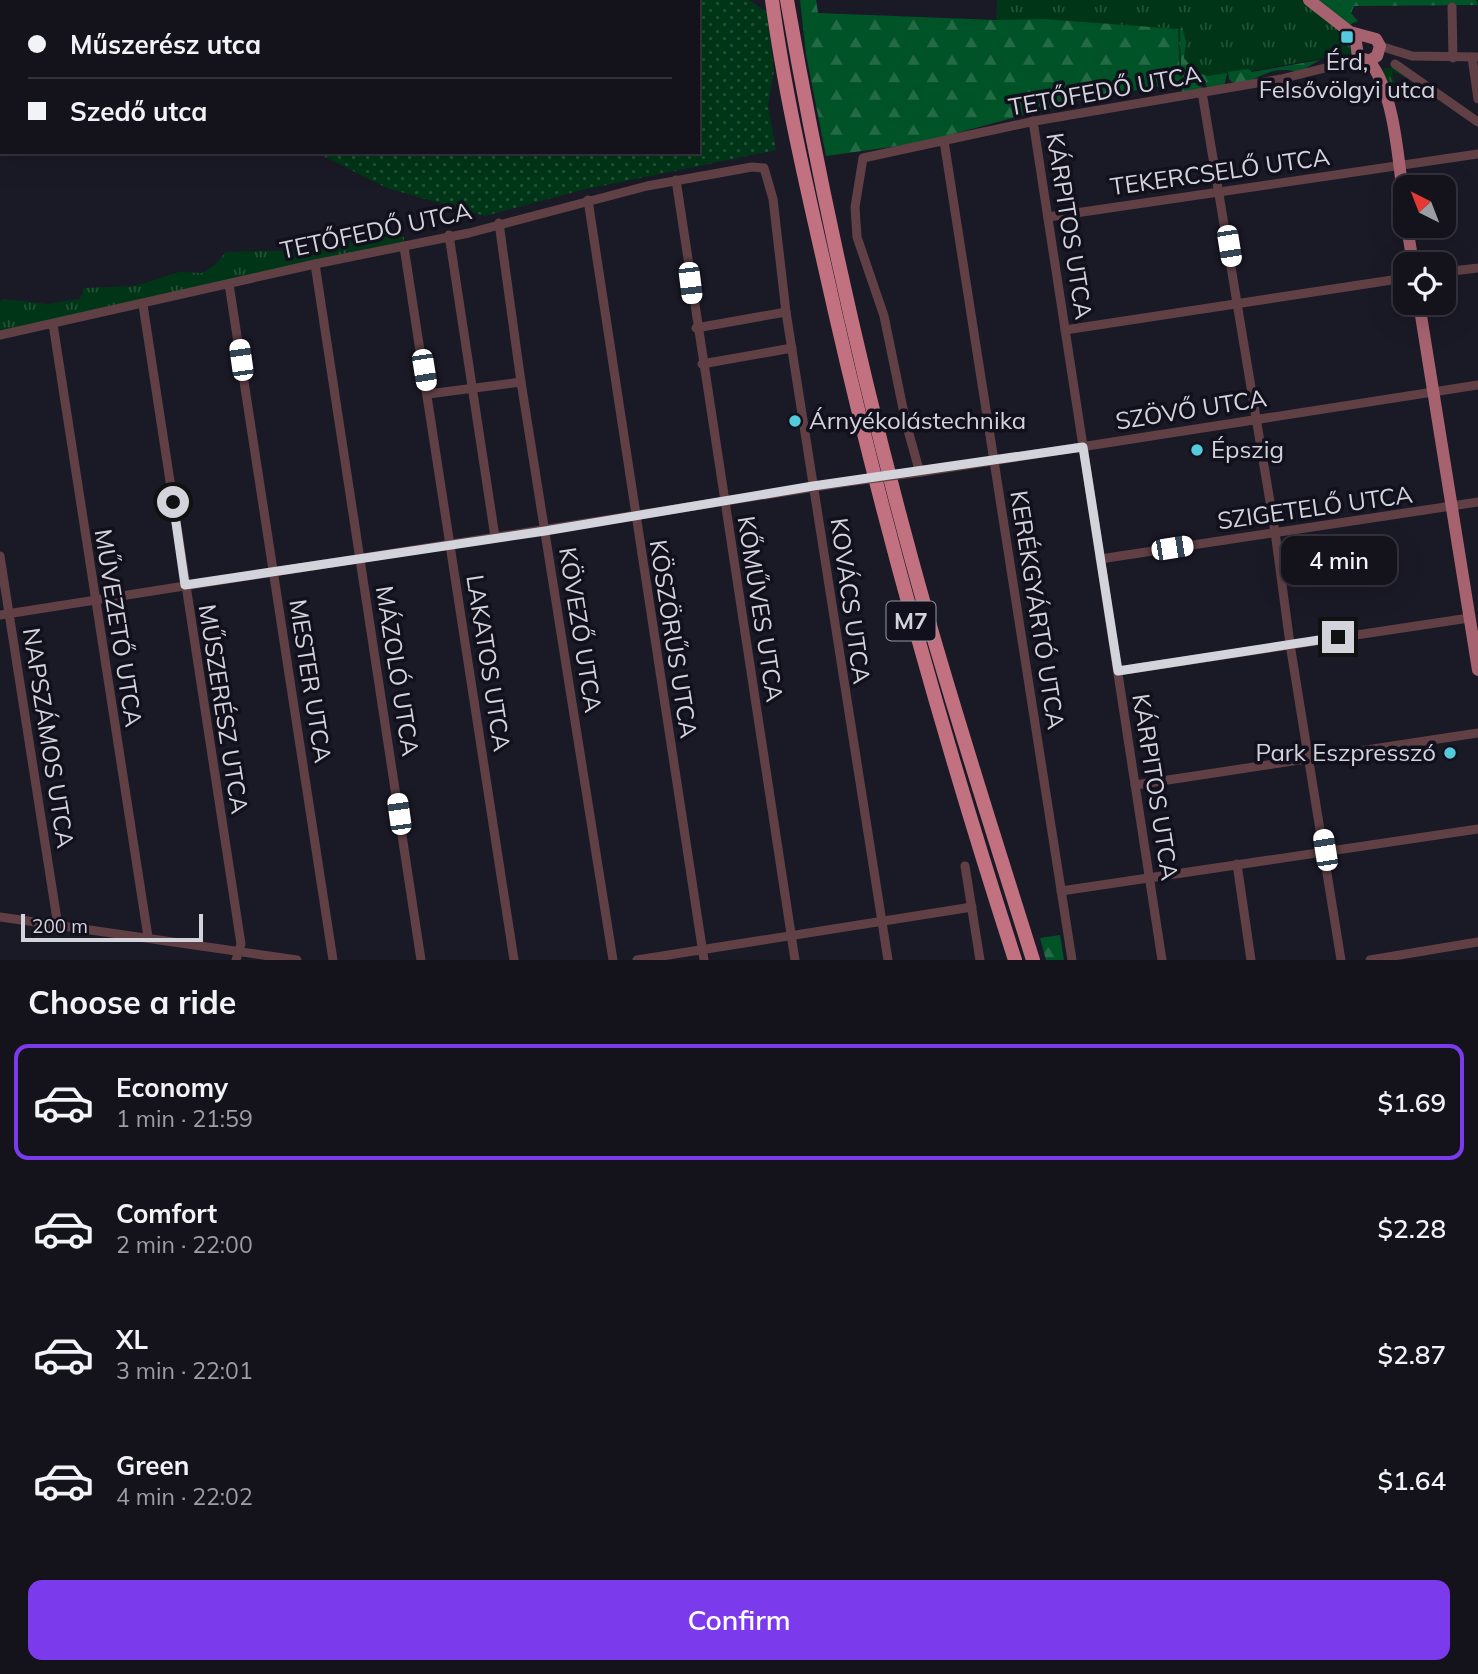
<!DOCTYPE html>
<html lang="en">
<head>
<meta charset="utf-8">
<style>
  :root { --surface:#14131c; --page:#1d1c25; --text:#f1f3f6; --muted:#9d9ea3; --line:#33323b; --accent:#7c3aed }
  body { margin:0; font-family:Mulish,sans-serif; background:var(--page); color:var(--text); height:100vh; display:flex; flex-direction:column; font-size:26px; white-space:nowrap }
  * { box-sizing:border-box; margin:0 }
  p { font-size:23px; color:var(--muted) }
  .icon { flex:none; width:38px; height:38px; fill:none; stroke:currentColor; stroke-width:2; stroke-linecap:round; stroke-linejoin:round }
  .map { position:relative; height:960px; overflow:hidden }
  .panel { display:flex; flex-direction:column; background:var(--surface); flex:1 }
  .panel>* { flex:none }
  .hud { position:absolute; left:0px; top:0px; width:700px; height:154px; box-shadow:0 7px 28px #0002,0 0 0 2px var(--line); display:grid; align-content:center; height:154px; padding:0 28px; background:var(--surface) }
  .needle { width:46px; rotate:318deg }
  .tools { position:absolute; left:1393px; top:175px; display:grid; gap:14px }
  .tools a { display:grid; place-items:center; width:63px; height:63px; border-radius:14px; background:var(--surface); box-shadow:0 7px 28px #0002,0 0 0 2px var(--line); font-size:35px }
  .scale { position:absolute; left:21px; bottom:18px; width:182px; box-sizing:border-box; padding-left:7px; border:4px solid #d3d3dc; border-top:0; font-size:19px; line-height:24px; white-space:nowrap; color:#d3d3dc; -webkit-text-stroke:5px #11101c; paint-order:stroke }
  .end { position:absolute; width:32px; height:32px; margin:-16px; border:9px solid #d3d3dc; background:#111; box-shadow:0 0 0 4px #111 }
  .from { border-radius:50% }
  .bubble { position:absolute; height:49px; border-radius:14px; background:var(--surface); box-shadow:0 7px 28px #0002,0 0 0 2px var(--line); font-size:23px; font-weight:600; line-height:49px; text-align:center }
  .car { position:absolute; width:21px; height:42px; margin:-21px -10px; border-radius:9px; box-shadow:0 0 5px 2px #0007; background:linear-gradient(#fff 24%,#345 0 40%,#fff 0 76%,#345 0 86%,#fff 0) }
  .hud b { display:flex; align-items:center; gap:24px; height:66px; font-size:26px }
  .hud b+b { border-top:2px solid var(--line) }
  .hud i { width:18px; height:18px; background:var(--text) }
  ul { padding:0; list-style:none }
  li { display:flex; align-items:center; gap:21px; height:116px; margin:0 14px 10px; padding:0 14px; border:4px solid transparent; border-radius:14px }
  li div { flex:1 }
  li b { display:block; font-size:26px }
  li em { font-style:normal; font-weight:600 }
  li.current { border-color:var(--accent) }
  li>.icon { width:63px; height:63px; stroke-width:1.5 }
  h2 { padding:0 28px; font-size:32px; line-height:84px }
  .primary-button { display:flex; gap:14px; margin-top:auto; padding:14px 28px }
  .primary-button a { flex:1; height:80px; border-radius:14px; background:var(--accent); color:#fff; font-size:28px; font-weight:600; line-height:80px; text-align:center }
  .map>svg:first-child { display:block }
</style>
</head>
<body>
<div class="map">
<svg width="1478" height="960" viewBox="0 0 1478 960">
  <defs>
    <pattern id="grass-tufts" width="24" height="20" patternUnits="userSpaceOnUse" patternTransform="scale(1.75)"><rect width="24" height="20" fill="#003617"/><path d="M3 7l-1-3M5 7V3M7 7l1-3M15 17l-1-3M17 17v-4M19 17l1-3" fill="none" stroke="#245238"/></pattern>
    <pattern id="forest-firs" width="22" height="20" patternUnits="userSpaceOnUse" patternTransform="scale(1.75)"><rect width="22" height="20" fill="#005326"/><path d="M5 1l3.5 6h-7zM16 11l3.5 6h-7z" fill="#246b45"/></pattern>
    <pattern id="park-dots" width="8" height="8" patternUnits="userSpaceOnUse" patternTransform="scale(1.75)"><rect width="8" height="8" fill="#003617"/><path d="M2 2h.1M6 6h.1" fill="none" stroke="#245238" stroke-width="1.8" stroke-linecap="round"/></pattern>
  </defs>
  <rect width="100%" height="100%" fill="#1a1926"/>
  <g fill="url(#grass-tufts)">
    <path d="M 0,0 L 202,0 L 207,2 L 2,2 L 2,14 Z"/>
    <path d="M 997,0 L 1304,0 L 1339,29 L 1337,30 L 1355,53 L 1180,83 L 1178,29 L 1045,19 L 996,20 Z"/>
    <path d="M 1394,67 L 1407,75 L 1406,78 L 1392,71 L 1396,93 L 1390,99 L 1382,69 Z"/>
    <path d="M 388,236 L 404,237 L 404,247 L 0,335 L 0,301 L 3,299 L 47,304 L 80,299 L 84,288 L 135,286 L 179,272 L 202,273 L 215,265 L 226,252 L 314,250 Z"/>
  </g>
  <g fill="url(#forest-firs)">
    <path d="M 800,0 L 816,0 L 818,13 L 996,20 L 1045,19 L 1178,29 L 1180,83 L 1083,99 L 920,143 L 826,156 L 806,54 Z"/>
    <path d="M 1313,0 L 1476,0 L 1478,5 L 1354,6 L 1351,13 L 1358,21 L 1349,25 Z"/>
    <path d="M 1182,27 L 1186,42 L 1184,58 L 1197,73 L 1208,76 L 1227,73 L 1224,88 L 1209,90 L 1204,82 L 1200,89 L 1182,93 L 1180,30 Z"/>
    <path d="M 1320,60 L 1299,72 C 1266,64 1261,82 1234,84 L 1229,79 L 1228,72 L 1248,69 L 1252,72 Z"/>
    <path d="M 1060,935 L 1064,960 L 1046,960 L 1040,938 Z"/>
  </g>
  <path fill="url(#park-dots)" d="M 202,0 L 749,0 L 767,12 L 774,71 L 768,106 L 776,150 L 582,190 L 485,216 L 387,188 L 315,152 L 698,152 L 698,2 Z"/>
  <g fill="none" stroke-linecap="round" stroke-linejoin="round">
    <g stroke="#604045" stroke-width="9">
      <path d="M 1452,7 L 1453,58"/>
      <path d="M 1380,46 L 1412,56 L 1478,57"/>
      <path d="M 1472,57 L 1478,99"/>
      <path d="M 1361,59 L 1281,79 L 1035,121 L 863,158 L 855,207 L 857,237 L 884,316 L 906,423 L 918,466 L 921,472 L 1478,385"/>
      <path d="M 1395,64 L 1478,122"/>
      <path d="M 1202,92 L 1275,532 L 1290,644 L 1341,960"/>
      <path d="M 1033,121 L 1162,960"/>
      <path d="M 944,141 L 1072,960"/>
      <path d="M 676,180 L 795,960"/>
      <path d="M 588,200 L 704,960"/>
      <path d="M 1048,217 L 1478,154"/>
      <path d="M 499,223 L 521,382 L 613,960"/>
      <path d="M 449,235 L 495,537"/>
      <path d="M 404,247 L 514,960"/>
      <path d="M 315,264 L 421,960"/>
      <path d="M 1444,272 L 1478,268"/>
      <path d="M 229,284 L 333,960"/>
      <path d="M 143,305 L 241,944 L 236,960"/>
      <path d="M 53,324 L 148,937"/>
      <path d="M 696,328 L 786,312"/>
      <path d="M 1065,330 L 1405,278"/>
      <path d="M 0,335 L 315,264 L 469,233 L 647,186 L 752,167 L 764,168 L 773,199 L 786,312 L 888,960"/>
      <path d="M 702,364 L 792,348"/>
      <path d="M 428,394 L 521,382"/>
      <path d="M 0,556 L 58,926"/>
      <path d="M 1100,559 L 1478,502"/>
      <path d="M 0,615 L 847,482"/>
      <path d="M 1118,671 L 1469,618"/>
      <path d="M 1135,785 L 1478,733"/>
      <path d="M 1237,864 L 1251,960"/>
      <path d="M 965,866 L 980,960"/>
      <path d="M 1061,891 L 1478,829"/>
      <path d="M 0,917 L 297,960"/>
      <path d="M 637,960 L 972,907"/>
      <path d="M 1370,960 L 1478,942"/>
    </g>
    <g stroke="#a6636f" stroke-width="12">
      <path d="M 1309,0 L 1350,32 L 1356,42 L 1358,57 L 1369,61 L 1377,56 L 1380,46 L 1376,39 L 1350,32"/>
      <path d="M 1369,61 C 1396,93 1399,170 1405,212"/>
      <path d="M 1407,226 L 1413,264"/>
      <path d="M 1419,303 L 1478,670"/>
    </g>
    <g stroke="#c1717f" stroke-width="14">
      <path d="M 772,0 C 786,104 812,209 835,312 C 885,531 946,746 1015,960"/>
      <path d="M 787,0 C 823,207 870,413 927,615 C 960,731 997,845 1033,960"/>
    </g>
    <path stroke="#604045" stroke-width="9" d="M 847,482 L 921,472"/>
  </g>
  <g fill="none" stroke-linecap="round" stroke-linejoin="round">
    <path stroke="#d3d3dc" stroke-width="9" d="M 173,502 L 185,585 L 545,531 L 813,486 L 1083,447 L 1118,671 L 1338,637"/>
  </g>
  <g fill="#54cadd" stroke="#11101c" stroke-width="2.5">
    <rect x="1340" y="30" width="14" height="14" rx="3.5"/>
    <circle cx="795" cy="421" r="7"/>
    <circle cx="1197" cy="450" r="7"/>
    <circle cx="1450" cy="753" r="7"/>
  </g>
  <g text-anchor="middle" stroke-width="7" stroke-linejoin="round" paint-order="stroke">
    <rect fill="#11101c" stroke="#9998a2" stroke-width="2" x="886.5" y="601.5" width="49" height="39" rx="5"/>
    <g font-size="23" font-weight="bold" fill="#d3d3dc">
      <text x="911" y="629">M7</text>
    </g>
    <g font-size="24" fill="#d3d3dc" stroke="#11101c" text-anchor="start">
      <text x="1347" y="70" text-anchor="middle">Érd,<tspan x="1347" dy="28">Felsővölgyi utca</tspan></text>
      <text x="809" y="429">Árnyékolástechnika</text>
      <text x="1211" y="458">Épszig</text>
      <text x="1436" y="761" text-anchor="end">Park Eszpresszó</text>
    </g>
    <g font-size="24" fill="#d3d3dc" stroke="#11101c">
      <text transform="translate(1105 91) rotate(-10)" y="8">TETŐFEDŐ UTCA</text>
      <text transform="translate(1220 172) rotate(-8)" y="8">TEKERCSELŐ UTCA</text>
      <text transform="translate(1069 226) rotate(81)" y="8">KÁRPITOS UTCA</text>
      <text transform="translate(376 231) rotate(-12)" y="8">TETŐFEDŐ UTCA</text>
      <text transform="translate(1191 410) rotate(-9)" y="8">SZÖVŐ UTCA</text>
      <text transform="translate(1315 508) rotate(-8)" y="8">SZIGETELŐ UTCA</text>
      <text transform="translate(850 601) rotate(82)" y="8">KOVÁCS UTCA</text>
      <text transform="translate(760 609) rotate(81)" y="8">KŐMŰVES UTCA</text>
      <text transform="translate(1037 610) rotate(81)" y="8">KERÉKGYÁRTÓ UTCA</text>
      <text transform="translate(118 628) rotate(81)" y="8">MŰVEZETŐ UTCA</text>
      <text transform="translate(580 630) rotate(81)" y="8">KÖVEZŐ UTCA</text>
      <text transform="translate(673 639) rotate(81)" y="8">KÖSZÖRŰS UTCA</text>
      <text transform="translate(488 663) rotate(81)" y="8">LAKATOS UTCA</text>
      <text transform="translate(397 671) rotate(81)" y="8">MÁZOLÓ UTCA</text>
      <text transform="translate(310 681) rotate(81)" y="8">MESTER UTCA</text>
      <text transform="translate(223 709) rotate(81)" y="8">MŰSZERÉSZ UTCA</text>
      <text transform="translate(48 738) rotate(81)" y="8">NAPSZÁMOS UTCA</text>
      <text transform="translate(1155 787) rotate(81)" y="8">KÁRPITOS UTCA</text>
    </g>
  </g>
</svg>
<div class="tools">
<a><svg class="needle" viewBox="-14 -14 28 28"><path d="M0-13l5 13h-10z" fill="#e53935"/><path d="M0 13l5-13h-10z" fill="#9d9ea3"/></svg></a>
<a><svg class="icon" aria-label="locate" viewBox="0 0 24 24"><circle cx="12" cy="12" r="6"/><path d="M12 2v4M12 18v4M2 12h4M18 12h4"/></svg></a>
</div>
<div class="scale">200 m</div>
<i class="end from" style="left:173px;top:502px"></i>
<i class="end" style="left:1338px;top:637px"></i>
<div class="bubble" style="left:1281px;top:536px;width:116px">4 min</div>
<i class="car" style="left:1229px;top:246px;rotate:171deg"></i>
<i class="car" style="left:690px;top:283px;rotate:173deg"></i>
<i class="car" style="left:241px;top:360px;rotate:352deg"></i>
<i class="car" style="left:424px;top:370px;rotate:171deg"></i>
<i class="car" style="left:1172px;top:548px;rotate:81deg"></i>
<i class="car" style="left:399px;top:814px;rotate:352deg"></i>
<i class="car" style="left:1325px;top:850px;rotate:351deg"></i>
<div class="hud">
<b><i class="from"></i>Műszerész utca</b>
<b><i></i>Szedő utca</b>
</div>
</div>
<section class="panel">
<h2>Choose a ride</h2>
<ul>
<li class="current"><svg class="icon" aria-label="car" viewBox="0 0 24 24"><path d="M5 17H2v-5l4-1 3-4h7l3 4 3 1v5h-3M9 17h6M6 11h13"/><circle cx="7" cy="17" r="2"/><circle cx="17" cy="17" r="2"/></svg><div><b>Economy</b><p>1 min · 21:59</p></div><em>$1.69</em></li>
<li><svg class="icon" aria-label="car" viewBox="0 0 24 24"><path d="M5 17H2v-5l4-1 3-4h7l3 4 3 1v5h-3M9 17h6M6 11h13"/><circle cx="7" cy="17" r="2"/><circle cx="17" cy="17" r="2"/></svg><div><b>Comfort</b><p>2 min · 22:00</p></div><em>$2.28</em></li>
<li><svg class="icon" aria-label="car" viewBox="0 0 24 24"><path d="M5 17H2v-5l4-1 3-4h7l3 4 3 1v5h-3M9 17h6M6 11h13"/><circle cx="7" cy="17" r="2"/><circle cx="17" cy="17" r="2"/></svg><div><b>XL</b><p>3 min · 22:01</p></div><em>$2.87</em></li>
<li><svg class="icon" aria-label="car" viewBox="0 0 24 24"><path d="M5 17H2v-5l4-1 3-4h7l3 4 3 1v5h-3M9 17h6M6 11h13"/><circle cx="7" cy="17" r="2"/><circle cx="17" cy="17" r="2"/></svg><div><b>Green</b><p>4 min · 22:02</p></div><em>$1.64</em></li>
</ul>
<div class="primary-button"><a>Confirm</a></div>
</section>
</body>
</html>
